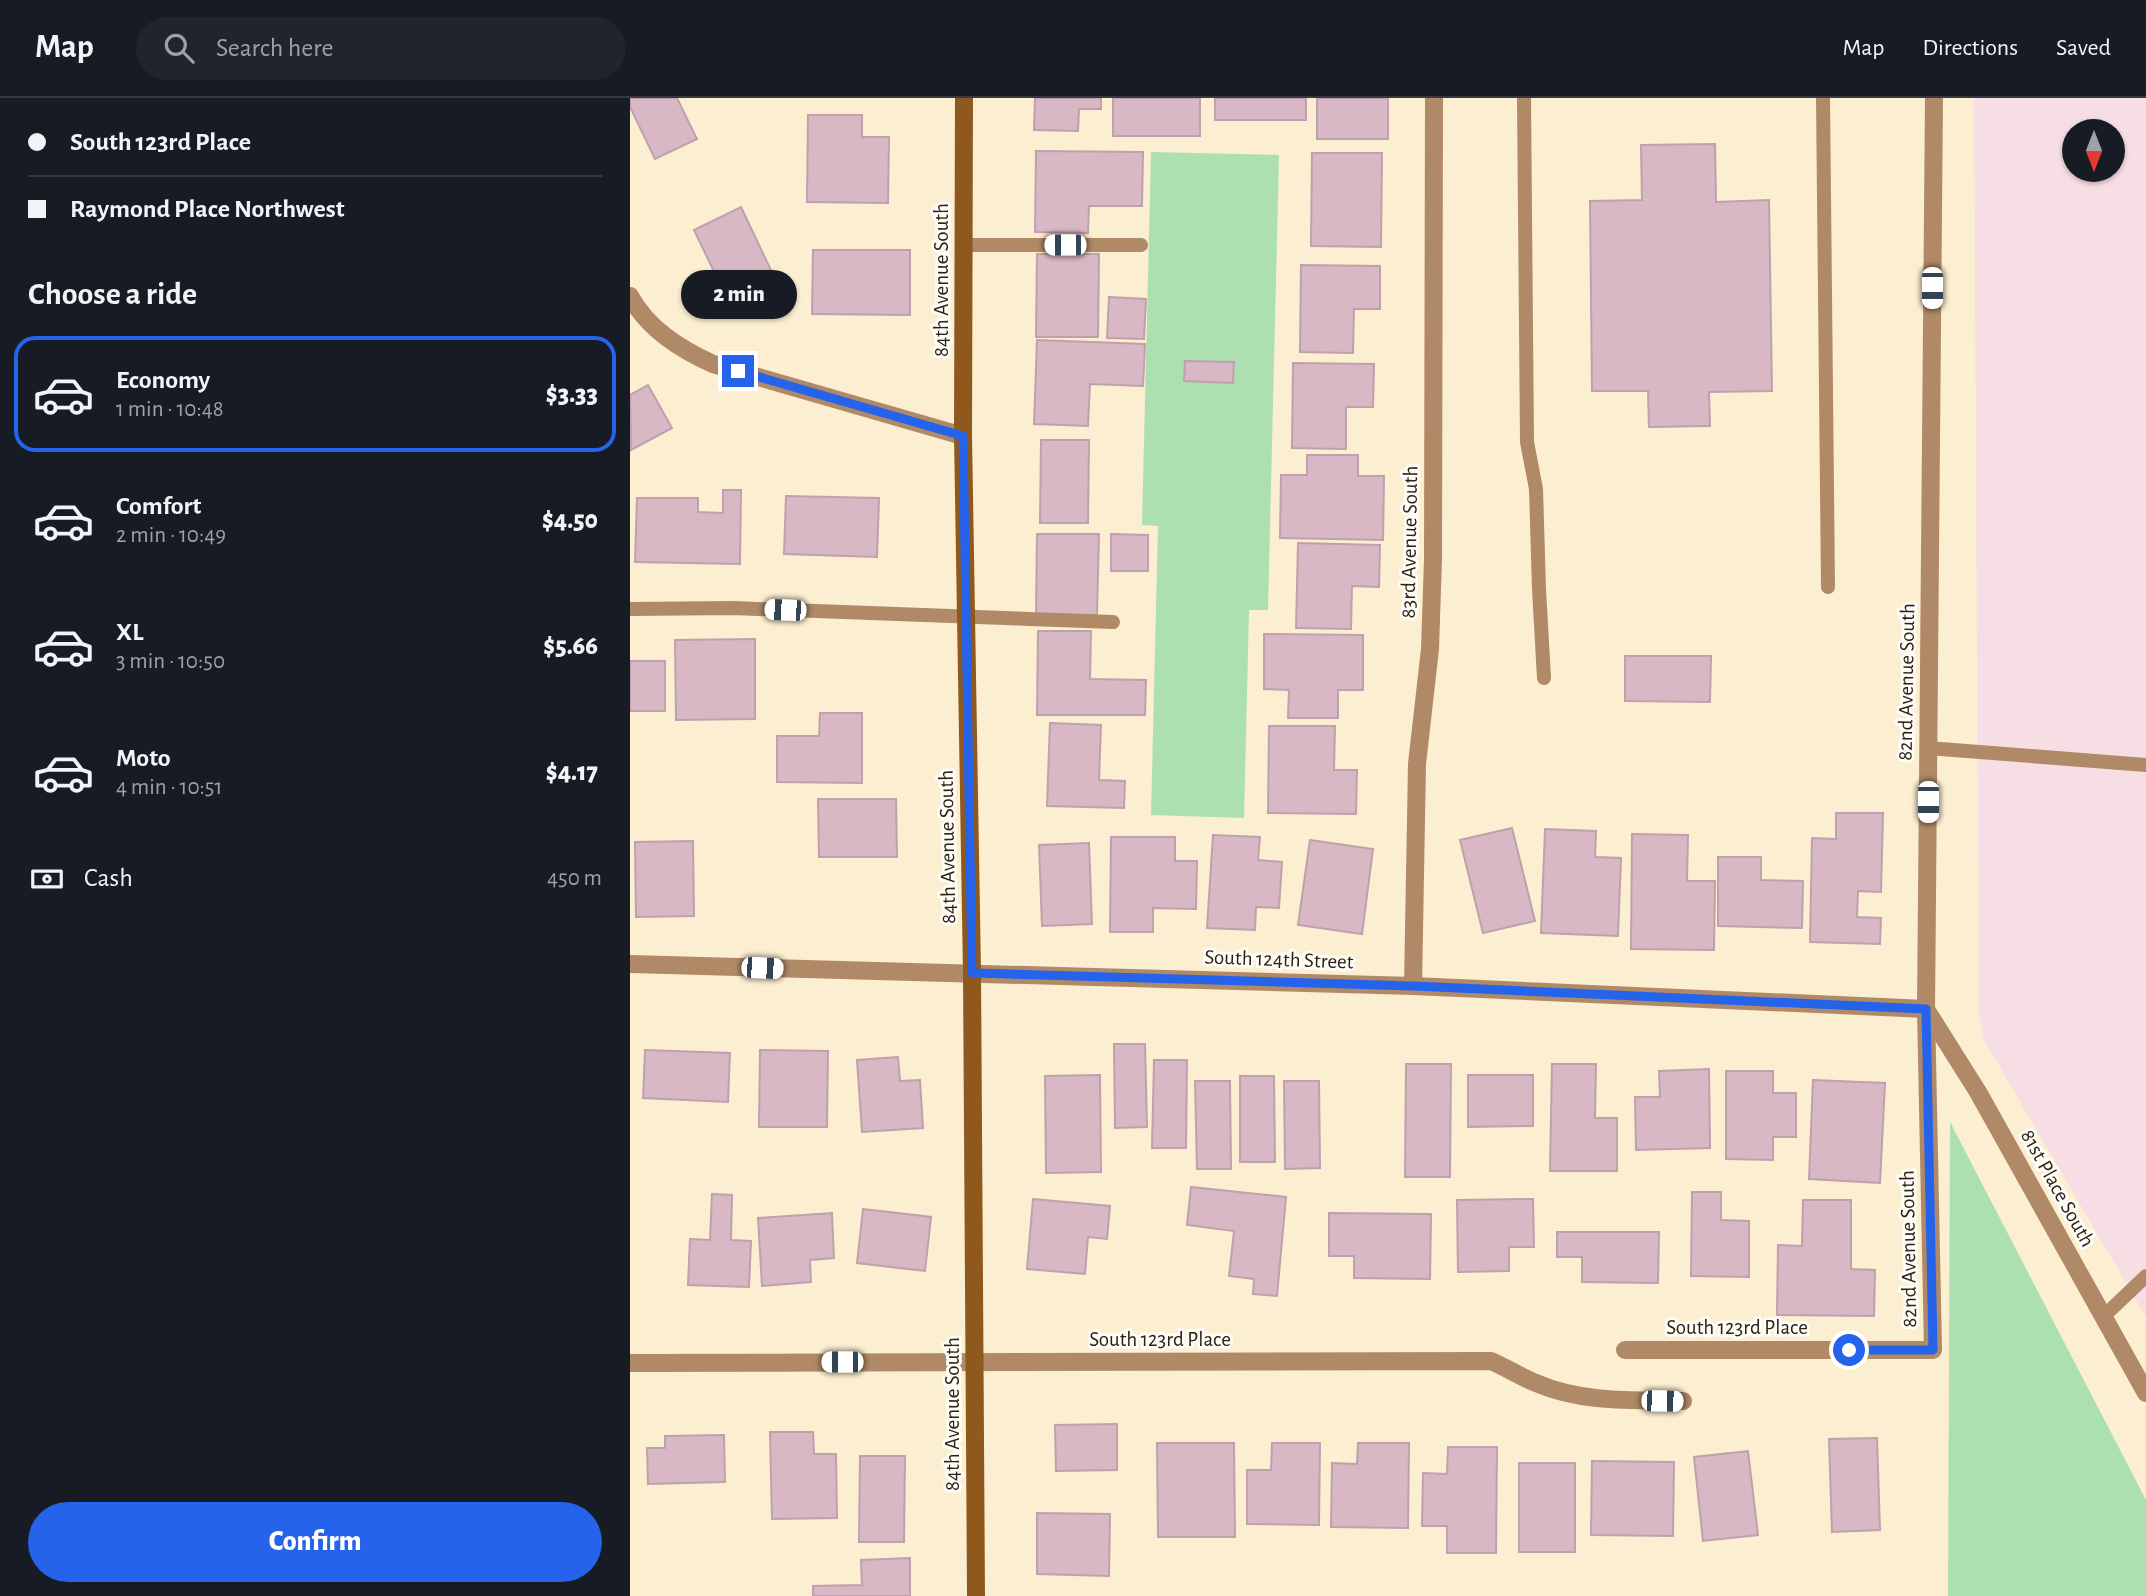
<!DOCTYPE html>
<html lang="en">
<head>
<meta charset="utf-8">
<style>
  :root { --surface:#171b24; --page:#20242c; --text:#f1f3f6; --muted:#9ea1a6; --line:#363941; --accent:#2563eb }
  body { margin:0; font-family:"Alegreya Sans",sans-serif; background:var(--page); color:var(--text); height:100vh; display:flex; flex-direction:column; font-size:26px; white-space:nowrap }
  * { box-sizing:border-box; margin:0 }
  p { font-size:23px; color:var(--muted) }
  .icon { flex:none; width:38px; height:38px; fill:none; stroke:currentColor; stroke-width:2; stroke-linecap:round; stroke-linejoin:round }
  .map { position:relative; flex:1; overflow:hidden }
  .sheet { display:flex; flex-direction:column; background:var(--surface); width:630px }
  .sheet>* { flex:none }
  .top-card { display:grid; align-content:center; height:154px; padding:0 28px; background:var(--surface) }
  .needle { width:46px; rotate:180deg }
  .fabs { position:absolute; left:1432px; top:21px; display:grid; gap:14px }
  .fabs a { display:grid; place-items:center; width:63px; height:63px; border-radius:50%; background:var(--surface); box-shadow:0 2px 5px #0004; font-size:35px }
  .end { position:absolute; width:32px; height:32px; margin:-16px; border:9px solid #2563eb; background:#fff; box-shadow:0 0 0 4px #fff }
  .from { border-radius:50% }
  .bubble { position:absolute; height:49px; border-radius:24px; background:var(--surface); box-shadow:0 2px 5px #0004; font-size:23px; font-weight:800; line-height:49px; text-align:center }
  .car { position:absolute; width:21px; height:42px; margin:-21px -10px; border-radius:9px; box-shadow:0 0 5px 2px #0007; background:linear-gradient(#fff 24%,#345 0 40%,#fff 0 76%,#345 0 86%,#fff 0) }
  .top-card b { display:flex; align-items:center; gap:24px; height:66px; font-size:26px }
  .top-card b+b { border-top:2px solid var(--line) }
  .top-card i { width:18px; height:18px; background:var(--text) }
  ul { padding:0; list-style:none }
  li { display:flex; align-items:center; gap:21px; height:116px; margin:0 14px 10px; padding:0 14px; border:4px solid transparent; border-radius:21px }
  li div { flex:1 }
  li b { display:block; font-size:26px }
  li em { font-style:normal; font-weight:800 }
  li.on { border-color:var(--accent) }
  li>.icon { width:63px; height:63px; stroke-width:1.5 }
  h2 { padding:0 28px; font-size:32px; line-height:84px }
  .pay { display:flex; align-items:center; gap:18px; height:77px; padding:0 28px; font-size:26px }
  .pay p { margin-inline-start:auto }
  .cta { display:flex; gap:14px; margin-top:auto; padding:14px 28px }
  .cta a { flex:1; height:80px; border-radius:42px; background:var(--accent); color:#fff; font-size:28px; font-weight:800; line-height:80px; text-align:center }
  header { display:flex; align-items:center; gap:42px; box-sizing:border-box; height:98px; padding:0 35px; background:var(--surface); border-bottom:2px solid var(--line) }
  header strong { font-size:33px }
  nav { display:flex; gap:38px; margin-inline-start:auto; font-size:24px }
  .search { width:490px; height:63px; background:var(--page); display:flex; align-items:center; gap:18px; box-sizing:border-box; padding:0 24px; border-radius:38px; color:var(--muted); font-size:26px }
  main { display:flex; flex:1; min-height:0 }
  .map>svg:first-child { display:block }
</style>
</head>
<body>
<header>
<strong>Map</strong>
<div class="search"><svg class="icon" aria-label="search" viewBox="0 0 24 24"><circle cx="10" cy="10" r="6"/><path d="M15 15l6 6"/></svg>Search here</div>
<nav><a>Map</a><a>Directions</a><a>Saved</a></nav>
</header>
<main>
<section class="sheet">
<div class="top-card">
<b><i class="from"></i>South 123rd Place</b>
<b><i></i>Raymond Place Northwest</b>
</div>
<h2>Choose a ride</h2>
<ul>
<li class="on"><svg class="icon" aria-label="car" viewBox="0 0 24 24"><path d="M5 17H2v-5l4-1 3-4h7l3 4 3 1v5h-3M9 17h6M6 11h13"/><circle cx="7" cy="17" r="2"/><circle cx="17" cy="17" r="2"/></svg><div><b>Economy</b><p>1 min · 10:48</p></div><em>$3.33</em></li>
<li><svg class="icon" aria-label="car" viewBox="0 0 24 24"><path d="M5 17H2v-5l4-1 3-4h7l3 4 3 1v5h-3M9 17h6M6 11h13"/><circle cx="7" cy="17" r="2"/><circle cx="17" cy="17" r="2"/></svg><div><b>Comfort</b><p>2 min · 10:49</p></div><em>$4.50</em></li>
<li><svg class="icon" aria-label="car" viewBox="0 0 24 24"><path d="M5 17H2v-5l4-1 3-4h7l3 4 3 1v5h-3M9 17h6M6 11h13"/><circle cx="7" cy="17" r="2"/><circle cx="17" cy="17" r="2"/></svg><div><b>XL</b><p>3 min · 10:50</p></div><em>$5.66</em></li>
<li><svg class="icon" aria-label="car" viewBox="0 0 24 24"><path d="M5 17H2v-5l4-1 3-4h7l3 4 3 1v5h-3M9 17h6M6 11h13"/><circle cx="7" cy="17" r="2"/><circle cx="17" cy="17" r="2"/></svg><div><b>Moto</b><p>4 min · 10:51</p></div><em>$4.17</em></li>
</ul>
<div class="pay"><svg class="icon" aria-label="cash" viewBox="0 0 24 24"><path d="M3 7h18v10H3z"/><circle cx="12" cy="12" r="2"/></svg>Cash<p>450 m</p></div>
<div class="cta"><a>Confirm</a></div>
</section>
<div class="map">
<svg width="1516" height="1498" viewBox="0 0 1516 1498">
  <rect width="100%" height="100%" fill="#fbeed1"/>
  <path fill="#f7dde4" fill-rule="evenodd" d="M 1344,0 L 1516,0 L 1516,1219 L 1354,942 L 1349,919 ZM 1444,33 L 1482,33 L 1482,72 L 1444,72 Z"/>
  <g fill="#ade0b0">
    <path d="M 521,54 L 649,57 L 638,512 L 619,512 L 614,720 L 521,717 L 528,428 L 512,427 Z"/>
    <path d="M 1320,1024 L 1516,1402 L 1516,1498 L 1318,1498 Z"/>
  </g>
  <g fill="#d8b8c5" stroke="#bfa0ac" stroke-width="2">
    <path d="M 0,0 L 47,0 L 67,41 L 25,61 L 0,9 Z"/>
    <path d="M 405,0 L 471,0 L 471,11 L 449,11 L 448,33 L 404,32 Z"/>
    <rect x="483" y="0" width="87" height="38"/>
    <rect x="585" y="0" width="91" height="22"/>
    <rect x="687" y="0" width="71" height="41"/>
    <path d="M 178,17 L 232,17 L 232,39 L 259,39 L 258,105 L 177,104 Z"/>
    <path d="M 1085,46 L 1086,104 L 1139,102 L 1142,293 L 1079,294 L 1080,328 L 1019,329 L 1018,293 L 962,293 L 960,103 L 1012,102 L 1011,47 Z"/>
    <path d="M 406,53 L 513,54 L 512,108 L 459,108 L 458,135 L 405,134 Z"/>
    <path d="M 682,55 L 752,55 L 751,149 L 681,148 Z"/>
    <path d="M 111,109 L 148,187 L 101,209 L 64,132 Z"/>
    <path d="M 183,152 L 280,152 L 280,217 L 182,216 Z"/>
    <path d="M 407,156 L 469,156 L 468,239 L 406,239 Z"/>
    <path d="M 671,167 L 750,168 L 750,211 L 724,211 L 723,255 L 670,254 Z"/>
    <path d="M 479,199 L 516,201 L 514,241 L 477,240 Z"/>
    <path d="M 407,242 L 515,246 L 513,288 L 460,286 L 458,328 L 404,326 Z"/>
    <path d="M 555,263 L 604,264 L 603,285 L 554,283 Z"/>
    <path d="M 663,265 L 744,266 L 743,309 L 716,309 L 716,351 L 662,350 Z"/>
    <path d="M 18,287 L 42,330 L 1,352 L 0,297 Z"/>
    <path d="M 411,342 L 459,342 L 458,425 L 410,425 Z"/>
    <path d="M 677,357 L 728,357 L 728,378 L 754,378 L 753,442 L 650,440 L 651,377 L 677,377 Z"/>
    <path d="M 93,392 L 111,392 L 110,466 L 5,464 L 7,400 L 68,400 L 68,414 L 93,415 Z"/>
    <path d="M 156,398 L 249,400 L 247,459 L 154,456 Z"/>
    <path d="M 407,436 L 469,436 L 467,517 L 406,516 Z"/>
    <path d="M 481,436 L 518,437 L 518,473 L 481,473 Z"/>
    <path d="M 668,445 L 750,447 L 749,489 L 722,488 L 721,531 L 666,530 Z"/>
    <path d="M 408,533 L 461,533 L 460,581 L 516,582 L 515,617 L 407,617 Z"/>
    <path d="M 634,536 L 733,537 L 733,592 L 708,592 L 708,620 L 658,620 L 659,592 L 634,591 Z"/>
    <path d="M 125,541 L 125,621 L 46,622 L 45,542 Z"/>
    <path d="M 995,558 L 1081,558 L 1080,604 L 995,603 Z"/>
    <rect x="0" y="563" width="35" height="50"/>
    <path d="M 190,615 L 232,615 L 232,685 L 147,684 L 147,638 L 189,638 Z"/>
    <path d="M 420,625 L 471,627 L 469,682 L 495,683 L 494,710 L 417,708 Z"/>
    <path d="M 639,628 L 705,628 L 704,672 L 727,672 L 726,716 L 638,715 Z"/>
    <path d="M 188,701 L 266,701 L 267,759 L 189,759 Z"/>
    <path d="M 1206,715 L 1253,715 L 1251,794 L 1228,793 L 1227,819 L 1251,820 L 1250,846 L 1180,844 L 1182,740 L 1206,741 Z"/>
    <path d="M 882,730 L 905,823 L 853,835 L 830,742 Z"/>
    <path d="M 915,731 L 966,733 L 965,759 L 991,760 L 988,838 L 911,835 Z"/>
    <path d="M 1002,736 L 1058,737 L 1057,783 L 1085,783 L 1084,852 L 1001,851 Z"/>
    <path d="M 583,737 L 630,739 L 628,762 L 652,764 L 649,810 L 626,809 L 625,832 L 577,830 Z"/>
    <path d="M 481,739 L 545,739 L 545,763 L 567,763 L 566,811 L 523,810 L 523,834 L 480,834 Z"/>
    <path d="M 680,742 L 743,751 L 732,836 L 668,827 Z"/>
    <path d="M 63,743 L 64,818 L 6,819 L 5,744 Z"/>
    <path d="M 459,745 L 462,826 L 412,828 L 409,747 Z"/>
    <path d="M 1088,759 L 1131,759 L 1131,782 L 1173,783 L 1172,830 L 1088,828 Z"/>
    <path d="M 484,946 L 515,946 L 517,1029 L 485,1030 Z"/>
    <path d="M 15,952 L 100,955 L 98,1004 L 13,1000 Z"/>
    <path d="M 130,952 L 198,953 L 197,1029 L 129,1029 Z"/>
    <path d="M 268,959 L 270,983 L 290,982 L 293,1030 L 232,1034 L 227,962 Z"/>
    <path d="M 524,962 L 557,962 L 556,1050 L 522,1050 Z"/>
    <path d="M 776,966 L 821,966 L 820,1079 L 775,1079 Z"/>
    <path d="M 922,966 L 966,966 L 965,1020 L 987,1020 L 987,1073 L 920,1073 Z"/>
    <path d="M 1079,971 L 1080,1050 L 1006,1052 L 1005,999 L 1030,999 L 1029,973 Z"/>
    <path d="M 1096,973 L 1143,973 L 1143,995 L 1166,995 L 1166,1039 L 1143,1039 L 1143,1062 L 1096,1061 Z"/>
    <path d="M 470,977 L 471,1074 L 416,1075 L 415,978 Z"/>
    <path d="M 838,977 L 903,977 L 903,1028 L 838,1029 Z"/>
    <path d="M 610,978 L 644,978 L 645,1064 L 610,1064 Z"/>
    <path d="M 1183,982 L 1255,985 L 1250,1085 L 1179,1081 Z"/>
    <path d="M 565,983 L 600,983 L 601,1071 L 567,1071 Z"/>
    <path d="M 654,983 L 689,983 L 690,1070 L 655,1071 Z"/>
    <path d="M 561,1089 L 656,1099 L 647,1198 L 623,1196 L 624,1181 L 599,1178 L 604,1133 L 557,1127 Z"/>
    <path d="M 1062,1094 L 1091,1094 L 1091,1122 L 1119,1123 L 1119,1179 L 1061,1178 Z"/>
    <path d="M 82,1096 L 102,1097 L 101,1142 L 121,1143 L 119,1189 L 58,1187 L 60,1141 L 80,1142 Z"/>
    <path d="M 403,1101 L 480,1108 L 477,1141 L 458,1139 L 455,1176 L 397,1171 Z"/>
    <path d="M 903,1101 L 904,1149 L 879,1149 L 879,1173 L 828,1174 L 827,1102 Z"/>
    <path d="M 1173,1102 L 1221,1102 L 1221,1171 L 1245,1172 L 1244,1218 L 1147,1217 L 1148,1147 L 1172,1148 Z"/>
    <path d="M 233,1111 L 301,1119 L 295,1173 L 227,1165 Z"/>
    <path d="M 202,1115 L 204,1160 L 180,1162 L 181,1184 L 132,1188 L 128,1120 Z"/>
    <path d="M 699,1115 L 801,1116 L 800,1181 L 724,1180 L 724,1158 L 699,1158 Z"/>
    <path d="M 927,1134 L 1029,1134 L 1028,1185 L 952,1184 L 952,1159 L 927,1159 Z"/>
    <path d="M 487,1326 L 487,1372 L 426,1373 L 425,1327 Z"/>
    <path d="M 140,1334 L 183,1334 L 184,1356 L 206,1356 L 207,1420 L 142,1421 Z"/>
    <path d="M 94,1337 L 95,1384 L 18,1386 L 17,1350 L 35,1350 L 35,1338 Z"/>
    <path d="M 1247,1340 L 1250,1432 L 1202,1434 L 1199,1341 Z"/>
    <path d="M 527,1345 L 604,1345 L 605,1439 L 528,1439 Z"/>
    <path d="M 642,1345 L 690,1345 L 689,1427 L 617,1426 L 617,1372 L 641,1372 Z"/>
    <path d="M 728,1345 L 779,1345 L 778,1430 L 701,1429 L 702,1365 L 727,1366 Z"/>
    <path d="M 818,1349 L 867,1349 L 866,1455 L 817,1455 L 817,1428 L 792,1428 L 793,1375 L 817,1376 Z"/>
    <path d="M 1118,1353 L 1128,1437 L 1073,1443 L 1064,1359 Z"/>
    <path d="M 230,1358 L 275,1358 L 274,1444 L 229,1444 Z"/>
    <path d="M 962,1363 L 1044,1364 L 1043,1438 L 961,1437 Z"/>
    <rect x="889" y="1365" width="56" height="89"/>
    <path d="M 407,1415 L 480,1416 L 479,1478 L 407,1476 Z"/>
    <path d="M 280,1460 L 280,1498 L 183,1498 L 183,1488 L 232,1487 L 231,1462 Z"/>
  </g>
  <g fill="none" stroke-linecap="round" stroke-linejoin="round">
    <g stroke="#b08967" stroke-width="14">
      <path d="M 894,0 L 897,344 L 906,391 L 909,491 L 914,580"/>
      <path d="M 1193,0 L 1198,489"/>
      <path d="M 334,147 L 511,147"/>
      <path d="M 0,511 L 103,510 L 483,524"/>
      <path d="M 1298,650 L 1516,667"/>
      <path d="M 1474,1218 L 1516,1178"/>
    </g>
    <g stroke="#b08967" stroke-width="18">
      <path d="M 0,198 C 18,231 50,251 83,266 L 333,338"/>
      <path d="M 0,866 L 783,888 L 1296,911"/>
      <path d="M 783,888 L 787,666 L 800,551 L 803,461 L 804,0"/>
      <path d="M 1297,913 L 1348,994 L 1516,1295"/>
      <path d="M 995,1252 L 1303,1252 L 1296,911 L 1304,0"/>
      <path d="M 0,1265 L 861,1263 C 877,1270 891,1279 906,1285 C 952,1305 1004,1302 1053,1303"/>
    </g>
    <path stroke="#8f581c" stroke-width="18" d="M 334,0 L 333,338 L 342,875 L 346,1498"/>
  </g>
  <g fill="none" stroke-linecap="round" stroke-linejoin="round">
    <path stroke="#2563eb" stroke-width="9" d="M 108,273 L 333,338 L 342,875 L 783,888 L 1296,911 L 1303,1252 L 1219,1252"/>
  </g>
  <g text-anchor="middle" stroke-width="6" stroke-linejoin="round" paint-order="stroke">
    <g font-size="21" fill="#282318" stroke="#fffcf6">
      <text transform="translate(311 182) rotate(-90)" y="7">84th Avenue South</text>
      <text transform="translate(779 444) rotate(-89)" y="7">83rd Avenue South</text>
      <text transform="translate(1276 584) rotate(-89)" y="7">82nd Avenue South</text>
      <text transform="translate(317 749) rotate(-91)" y="7">84th Avenue South</text>
      <text transform="translate(649 861) rotate(2)" y="7">South 124th Street</text>
      <text transform="translate(1428 1090) rotate(61)" y="7">81st Place South</text>
      <text transform="translate(1278 1151) rotate(-91)" y="7">82nd Avenue South</text>
      <text x="1107" y="1236">South 123rd Place</text>
      <text x="530" y="1248">South 123rd Place</text>
      <text transform="translate(322 1316) rotate(-90)" y="7">84th Avenue South</text>
    </g>
  </g>
</svg>
<div class="fabs">
<a><svg class="needle" viewBox="-14 -14 28 28"><path d="M0-13l5 13h-10z" fill="#e53935"/><path d="M0 13l5-13h-10z" fill="#9ea1a6"/></svg></a>
</div>
<i class="end from" style="left:1219px;top:1252px"></i>
<i class="end" style="left:108px;top:273px"></i>
<div class="bubble" style="left:51px;top:172px;width:116px">2 min</div>
<i class="car" style="left:435px;top:147px;rotate:270deg"></i>
<i class="car" style="left:1302px;top:190px;rotate:180deg"></i>
<i class="car" style="left:155px;top:512px;rotate:272deg"></i>
<i class="car" style="left:1298px;top:704px;rotate:180deg"></i>
<i class="car" style="left:132px;top:870px;rotate:92deg"></i>
<i class="car" style="left:212px;top:1264px;rotate:270deg"></i>
<i class="car" style="left:1032px;top:1303px;rotate:91deg"></i>
</div>
</main>
</body>
</html>
